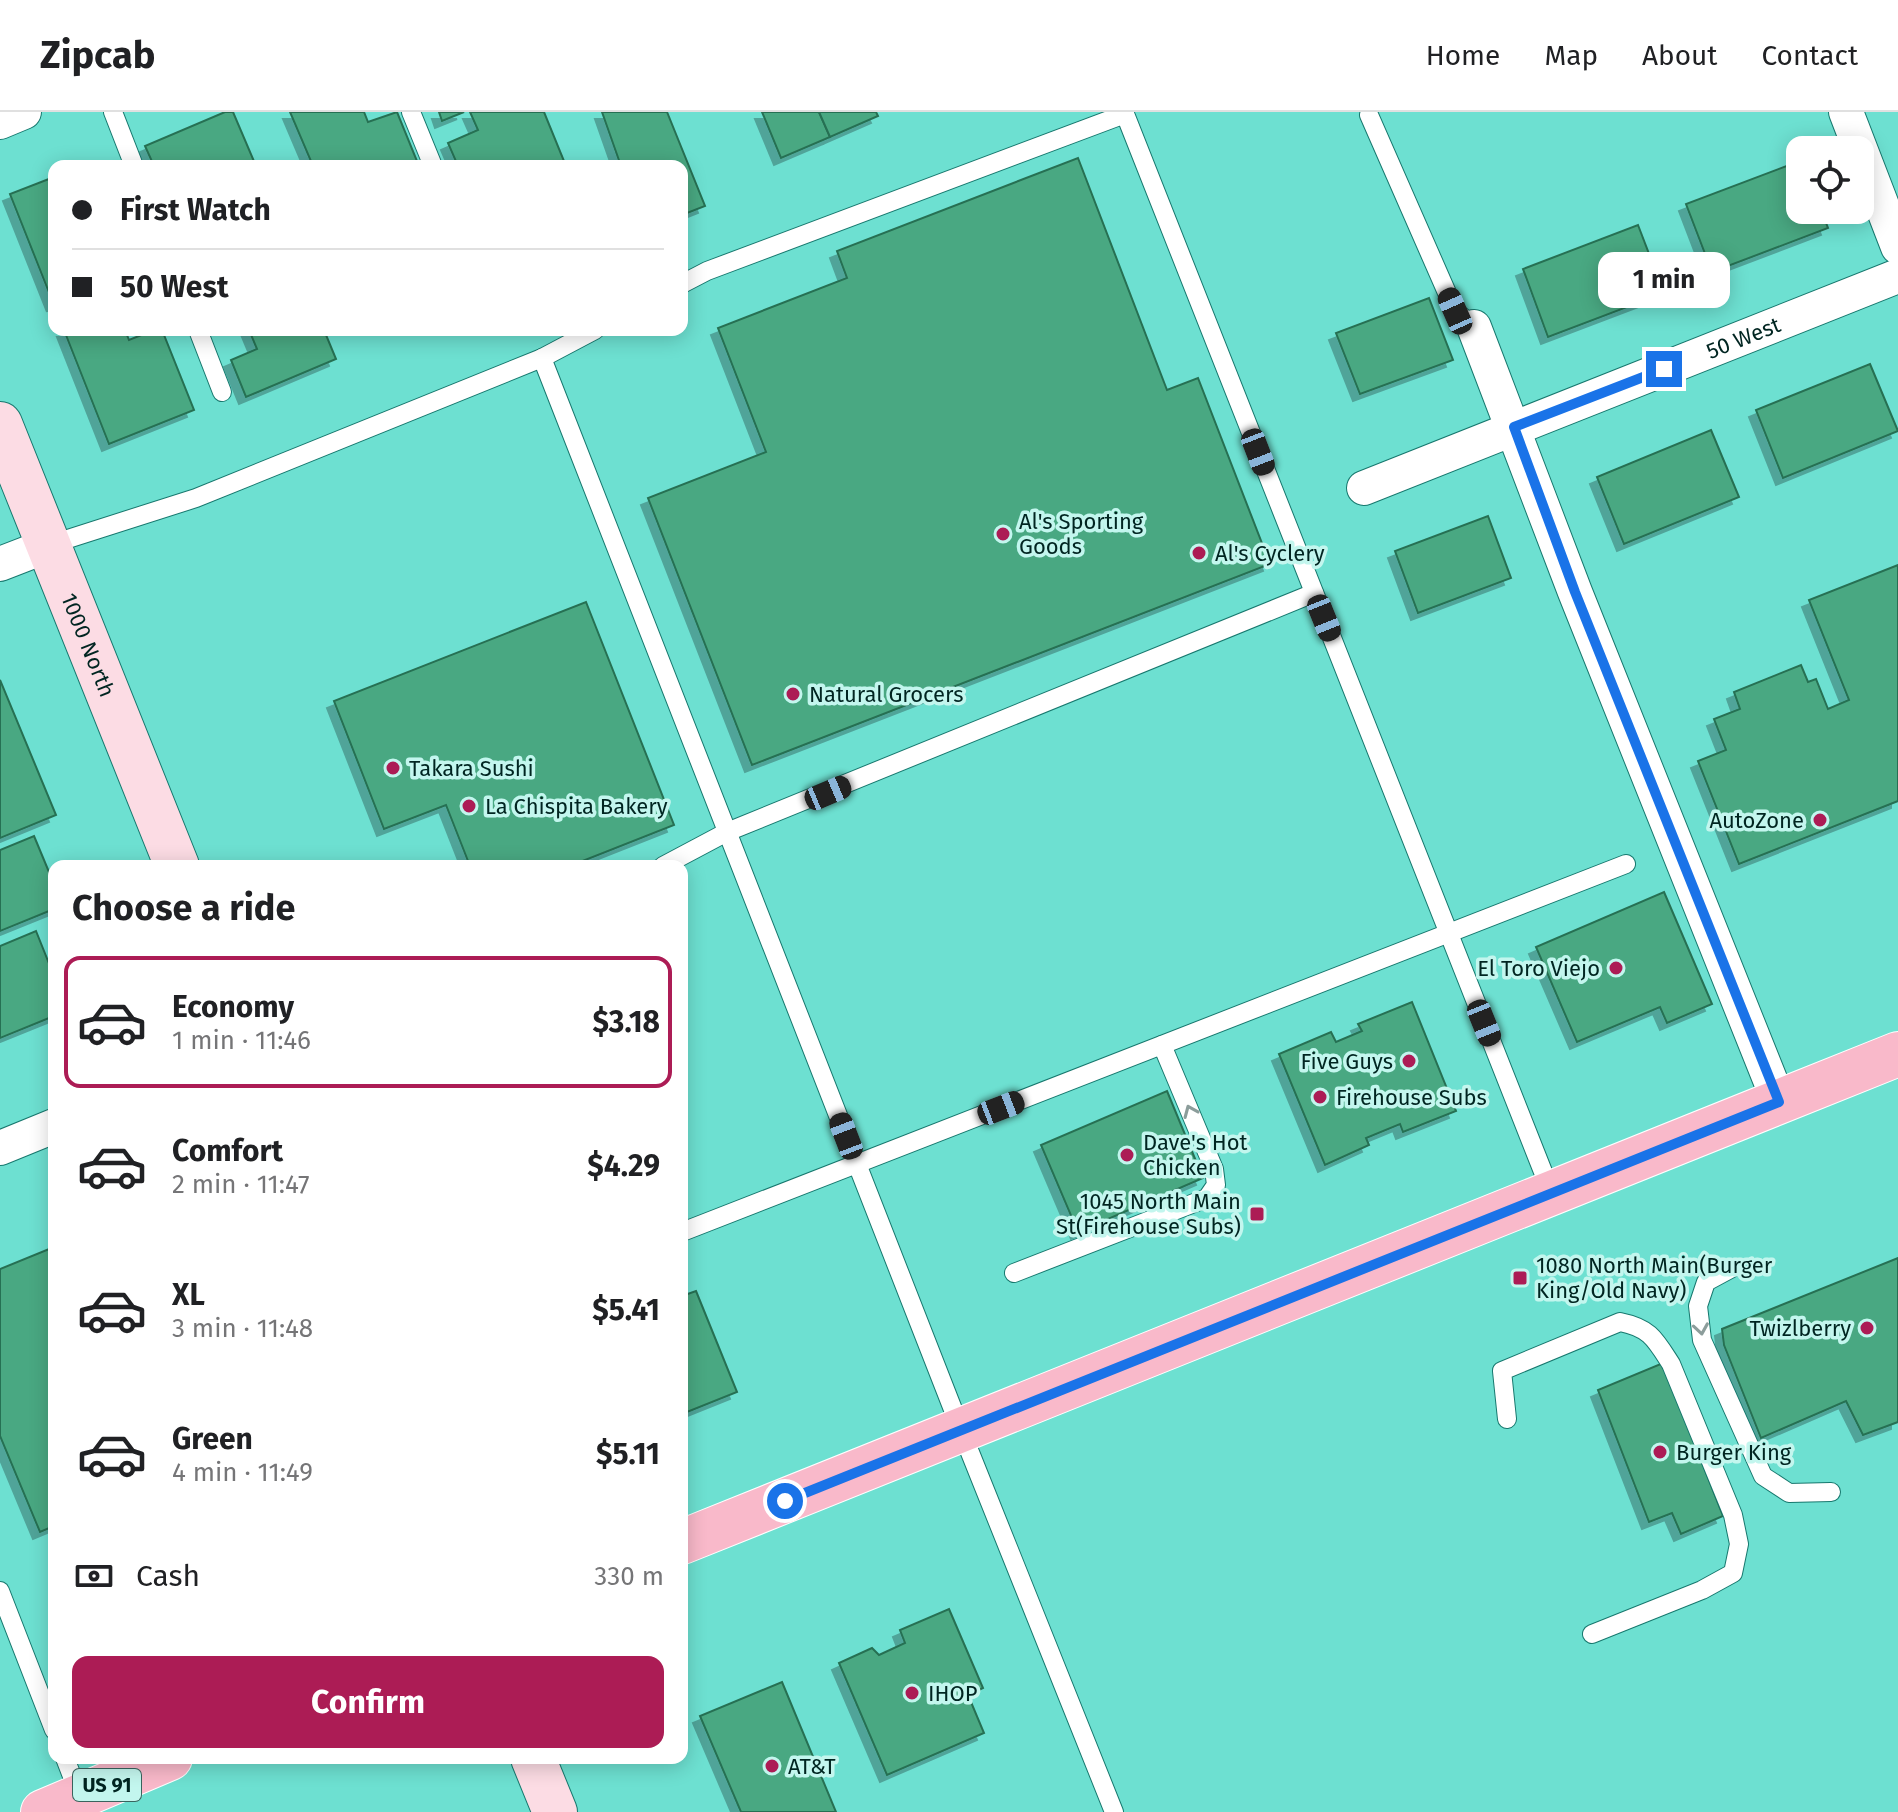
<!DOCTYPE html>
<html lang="en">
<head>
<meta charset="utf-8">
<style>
  :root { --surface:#fff; --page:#f2f2f2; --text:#202124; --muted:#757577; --line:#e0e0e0; --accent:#ac1c55 }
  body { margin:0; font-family:"Fira Sans",sans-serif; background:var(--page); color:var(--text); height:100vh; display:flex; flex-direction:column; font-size:30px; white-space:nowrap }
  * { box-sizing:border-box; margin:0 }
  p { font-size:26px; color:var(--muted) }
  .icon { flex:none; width:44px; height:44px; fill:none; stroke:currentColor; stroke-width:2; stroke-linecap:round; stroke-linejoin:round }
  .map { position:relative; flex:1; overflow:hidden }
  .panel { position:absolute; left:48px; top:748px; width:640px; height:904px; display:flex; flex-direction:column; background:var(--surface); border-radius:16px; box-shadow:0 4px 20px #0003 }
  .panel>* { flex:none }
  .top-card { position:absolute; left:48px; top:48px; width:640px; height:176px; border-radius:16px; box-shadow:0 4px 20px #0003; display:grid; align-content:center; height:176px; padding:0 24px; background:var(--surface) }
  .tools { position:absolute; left:1786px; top:24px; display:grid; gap:16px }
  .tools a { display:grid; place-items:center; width:88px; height:88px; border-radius:16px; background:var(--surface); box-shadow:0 4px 20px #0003; font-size:40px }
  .end { position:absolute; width:36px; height:36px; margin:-18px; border:10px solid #1a73e8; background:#fff; box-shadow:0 0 0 4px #fff }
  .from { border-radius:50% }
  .bubble { position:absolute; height:56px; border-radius:16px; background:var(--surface); box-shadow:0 4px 20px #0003; font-size:26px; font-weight:700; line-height:56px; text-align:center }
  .car { position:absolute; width:24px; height:48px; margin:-24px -12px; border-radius:10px; box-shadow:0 0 6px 2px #0007; background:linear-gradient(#222 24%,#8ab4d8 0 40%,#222 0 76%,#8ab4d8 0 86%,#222 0) }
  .top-card b { display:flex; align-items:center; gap:28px; height:76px; font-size:30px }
  .top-card b+b { border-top:2px solid var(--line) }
  .top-card i { width:20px; height:20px; background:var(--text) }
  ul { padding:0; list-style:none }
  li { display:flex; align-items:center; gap:24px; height:132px; margin:0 16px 12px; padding:0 8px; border:4px solid transparent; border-radius:16px }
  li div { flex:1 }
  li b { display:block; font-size:30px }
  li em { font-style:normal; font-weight:700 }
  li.active { border-color:var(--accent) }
  li>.icon { width:72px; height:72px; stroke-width:1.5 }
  h2 { padding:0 24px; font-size:36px; line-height:96px }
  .pay { display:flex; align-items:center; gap:20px; height:88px; padding:0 24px; font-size:30px }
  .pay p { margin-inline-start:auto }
  .button { display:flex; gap:16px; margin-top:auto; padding:16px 24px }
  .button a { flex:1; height:92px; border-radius:16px; background:var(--accent); color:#fff; font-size:32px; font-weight:700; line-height:92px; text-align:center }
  header { display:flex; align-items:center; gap:48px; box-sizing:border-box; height:112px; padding:0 40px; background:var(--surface); border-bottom:2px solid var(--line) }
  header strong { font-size:38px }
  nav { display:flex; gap:44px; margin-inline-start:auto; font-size:28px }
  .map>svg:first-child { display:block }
</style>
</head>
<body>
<header>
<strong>Zipcab</strong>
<nav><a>Home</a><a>Map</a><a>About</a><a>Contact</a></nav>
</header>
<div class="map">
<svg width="1898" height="1700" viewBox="0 0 1898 1700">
  <defs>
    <filter id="shadow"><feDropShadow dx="-7" dy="7" stdDeviation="0" flood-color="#0004"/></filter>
  </defs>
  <rect width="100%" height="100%" fill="#6de0d1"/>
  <g fill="#4aa882" stroke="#277053" stroke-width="2" filter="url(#shadow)">
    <path d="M 225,0 L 233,0 L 256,54 L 154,54 L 145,34 Z"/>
    <path d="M 290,0 L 364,0 L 368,10 L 397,0 L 419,54 L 313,54 Z"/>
    <path d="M 439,0 L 464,0 L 442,9 Z"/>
    <path d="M 470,0 L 544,0 L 566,54 L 458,54 L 448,31 L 478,18 Z"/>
    <path d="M 602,0 L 667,0 L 705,94 L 682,103 L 682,54 L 621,54 Z"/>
    <path d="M 762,0 L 819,0 L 830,25 L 781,46 Z"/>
    <path d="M 819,0 L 876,0 L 878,4 L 830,25 Z"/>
    <path d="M 1078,46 L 1167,278 L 1198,266 L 1270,452 L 752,653 L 648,386 L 766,340 L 718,216 L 847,166 L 837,139 Z"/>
    <path d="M 1800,49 L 1800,98 L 1821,98 L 1828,116 L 1712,160 L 1686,92 Z"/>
    <path d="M 54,65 L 54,193 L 10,82 Z"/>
    <path d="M 1638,113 L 1664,181 L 1548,225 L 1523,157 Z"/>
    <path d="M 1429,186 L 1453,248 L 1360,282 L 1336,221 Z"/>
    <path d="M 64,218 L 125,218 L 129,228 L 154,218 L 162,218 L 194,298 L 109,332 Z"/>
    <path d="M 249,218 L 324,218 L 336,247 L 246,285 L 231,248 L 257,237 Z"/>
    <path d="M 1870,252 L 1898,319 L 1783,366 L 1756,298 Z"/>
    <path d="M 1711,318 L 1739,385 L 1624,432 L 1597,365 Z"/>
    <path d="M 1488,404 L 1511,466 L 1418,501 L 1395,439 Z"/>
    <path d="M 1898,453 L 1898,689 L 1739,752 L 1698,649 L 1726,638 L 1714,607 L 1740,597 L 1734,580 L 1801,553 L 1808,570 L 1816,567 L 1828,597 L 1849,588 L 1809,488 Z"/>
    <path d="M 586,490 L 674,713 L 570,754 L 470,754 L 446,693 L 384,717 L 334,589 Z"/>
    <path d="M 0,568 L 56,703 L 0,726 Z"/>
    <path d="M 34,724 L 54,772 L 54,797 L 0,819 L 0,738 Z"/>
    <path d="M 1664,780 L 1712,892 L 1667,911 L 1660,895 L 1577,930 L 1536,835 Z"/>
    <path d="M 36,819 L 54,864 L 54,904 L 0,926 L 0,834 Z"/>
    <path d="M 1412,890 L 1456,999 L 1403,1020 L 1400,1012 L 1366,1026 L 1369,1033 L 1325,1053 L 1279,942 L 1331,920 L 1336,930 L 1362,919 L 1358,912 Z"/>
    <path d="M 1167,979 L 1203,1066 L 1078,1120 L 1041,1033 Z"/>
    <path d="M 54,1135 L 54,1414 L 40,1420 L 0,1324 L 0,1157 Z"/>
    <path d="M 1898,1146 L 1898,1310 L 1863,1323 L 1846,1289 L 1761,1326 L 1724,1233 L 1722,1217 Z"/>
    <path d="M 696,1179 L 737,1280 L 682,1302 L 682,1184 Z"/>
    <path d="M 1663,1251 L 1723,1404 L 1681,1422 L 1672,1401 L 1649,1410 L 1598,1278 Z"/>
    <path d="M 949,1497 L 983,1576 L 968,1583 L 984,1621 L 887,1663 L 839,1551 L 872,1536 L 879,1543 L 905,1531 L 900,1518 Z"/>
    <path d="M 782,1570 L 836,1700 L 741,1700 L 700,1604 Z"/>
  </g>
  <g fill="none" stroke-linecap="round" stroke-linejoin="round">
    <defs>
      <g id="lane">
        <path d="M 113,0 L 134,54"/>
        <path d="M 411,0 L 433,54"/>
        <path d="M 1369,3 L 1455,199 L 1474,215"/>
        <path d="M 682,172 L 707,159 L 1125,2 L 1551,1080"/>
        <path d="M 198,218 L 222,280"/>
        <path d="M 542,246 L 961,1318 L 1114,1700"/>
        <path d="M 49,433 L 196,386 L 542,246 L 595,218"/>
        <path d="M 663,754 L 727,720 L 1314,481"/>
        <path d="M 682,1120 L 1626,752"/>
        <path d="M 1732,1156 L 1706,1170 L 1698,1194 L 1702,1228 L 1763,1364 L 1789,1381 L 1831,1380"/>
        <path d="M 1014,1161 L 1207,1086 L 1216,1073 L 1214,1057 L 1162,933"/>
        <path d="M 1507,1307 L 1502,1259 L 1620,1210 C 1650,1216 1655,1227 1671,1252 L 1733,1403 L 1739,1432 L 1733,1461 L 1702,1478 L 1592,1522"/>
        <path d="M 0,1479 L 54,1618"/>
        <path d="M 65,1646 L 80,1685"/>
      </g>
      <g id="street">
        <path d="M 1846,0 L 1898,135"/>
        <path d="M 0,10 L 24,0"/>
        <path d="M 1474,215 L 1575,480 L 1779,990"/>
        <path id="s1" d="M 1364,376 L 1898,164"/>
        <path d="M 0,452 L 49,433"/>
        <path d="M 0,1036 L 54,1014"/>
      </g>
      <g id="secondary">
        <path id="s2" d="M 0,312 L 177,754"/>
        <path d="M 533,1646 L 555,1700"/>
      </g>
      <g id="primary">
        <path d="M 682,1430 L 1898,942"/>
        <path d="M 43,1700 L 170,1646"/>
      </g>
    </defs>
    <use href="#lane" stroke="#17786e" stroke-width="20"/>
    <use href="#street" stroke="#17786e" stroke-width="36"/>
    <use href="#secondary" stroke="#17786e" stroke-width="46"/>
    <use href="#primary" stroke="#fff" stroke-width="46"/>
    <use href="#lane" stroke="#fff" stroke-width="18"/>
    <use href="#street" stroke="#fff" stroke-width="34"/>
    <use href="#secondary" stroke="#fcdce4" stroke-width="44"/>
    <use href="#primary" stroke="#f9b9ca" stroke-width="44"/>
  </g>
  <defs><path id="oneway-chevron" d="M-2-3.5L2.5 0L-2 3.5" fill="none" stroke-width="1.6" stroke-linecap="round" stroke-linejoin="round" transform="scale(2)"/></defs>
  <g stroke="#8c9d9b">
    <use href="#oneway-chevron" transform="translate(1190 999) rotate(-113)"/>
    <use href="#oneway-chevron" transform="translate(1701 1217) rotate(81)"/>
  </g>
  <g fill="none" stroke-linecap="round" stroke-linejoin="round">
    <path stroke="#1a73e8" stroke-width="10" d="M 785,1389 L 1779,990 L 1575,480 L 1514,315 L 1664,257"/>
  </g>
  <g fill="#ac1c55" stroke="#c3f6ee" stroke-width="3">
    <circle cx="1003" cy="422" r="8"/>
    <circle cx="1199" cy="441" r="8"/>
    <circle cx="793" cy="582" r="8"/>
    <circle cx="393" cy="656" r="8"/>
    <circle cx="469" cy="694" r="8"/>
    <circle cx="1820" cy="708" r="8"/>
    <circle cx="1616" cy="856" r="8"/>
    <circle cx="1409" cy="949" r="8"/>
    <circle cx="1320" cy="985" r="8"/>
    <circle cx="1127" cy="1043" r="8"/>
    <rect x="1249" y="1094" width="16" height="16" rx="4"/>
    <rect x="1512" y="1158" width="16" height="16" rx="4"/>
    <circle cx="1867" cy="1216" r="8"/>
    <circle cx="1660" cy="1340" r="8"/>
    <circle cx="912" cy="1581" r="8"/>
    <circle cx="772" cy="1654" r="8"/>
  </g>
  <g text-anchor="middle" stroke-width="7" stroke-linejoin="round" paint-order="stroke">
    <rect fill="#c3f6ee" stroke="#3a645e" stroke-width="2" x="73" y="1657" width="68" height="32" rx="6"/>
    <g font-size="20" font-weight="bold" fill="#002521">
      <text x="107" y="1680">US 91</text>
    </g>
    <g font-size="22" fill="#002521" stroke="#c3f6ee">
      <text dy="8" stroke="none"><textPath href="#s1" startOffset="408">50 West</textPath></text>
      <text dy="8" stroke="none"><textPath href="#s2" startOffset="238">1000 North</textPath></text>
    </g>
    <g font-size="22" fill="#002521" stroke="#c3f6ee" text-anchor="start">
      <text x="1019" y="417">Al's Sporting<tspan x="1019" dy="25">Goods</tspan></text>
      <text x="1215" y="449">Al's Cyclery</text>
      <text x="809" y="590">Natural Grocers</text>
      <text x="409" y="664">Takara Sushi</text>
      <text x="485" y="702">La Chispita Bakery</text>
      <text x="1804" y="716" text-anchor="end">AutoZone</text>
      <text x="1600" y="864" text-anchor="end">El Toro Viejo</text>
      <text x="1393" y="957" text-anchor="end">Five Guys</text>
      <text x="1336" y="993">Firehouse Subs</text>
      <text x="1143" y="1038">Dave's Hot<tspan x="1143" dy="25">Chicken</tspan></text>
      <text x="1241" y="1097" text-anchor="end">1045 North Main<tspan x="1241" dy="25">St(Firehouse Subs)</tspan></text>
      <text x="1536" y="1161">1080 North Main(Burger<tspan x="1536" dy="25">King/Old Navy)</tspan></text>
      <text x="1851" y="1224" text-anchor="end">Twizlberry</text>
      <text x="1676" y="1348">Burger King</text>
      <text x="928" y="1589">IHOP</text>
      <text x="788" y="1662">AT&amp;T</text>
    </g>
  </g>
</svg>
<div class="tools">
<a><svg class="icon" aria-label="locate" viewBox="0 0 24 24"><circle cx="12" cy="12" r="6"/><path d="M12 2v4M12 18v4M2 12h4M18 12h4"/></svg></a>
</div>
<i class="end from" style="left:785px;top:1389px"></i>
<i class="end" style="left:1664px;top:257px"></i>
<div class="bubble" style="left:1598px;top:140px;width:132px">1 min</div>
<i class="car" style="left:1455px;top:199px;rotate:336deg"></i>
<i class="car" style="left:1258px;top:340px;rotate:159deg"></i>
<i class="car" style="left:1324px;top:506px;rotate:158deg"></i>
<i class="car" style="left:828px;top:681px;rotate:67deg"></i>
<i class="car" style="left:1484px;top:911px;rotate:158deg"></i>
<i class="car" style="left:1001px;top:996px;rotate:69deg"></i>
<i class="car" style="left:846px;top:1024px;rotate:339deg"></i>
<div class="top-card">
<b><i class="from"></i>First Watch</b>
<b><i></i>50 West</b>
</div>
<section class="panel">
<h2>Choose a ride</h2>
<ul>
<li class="active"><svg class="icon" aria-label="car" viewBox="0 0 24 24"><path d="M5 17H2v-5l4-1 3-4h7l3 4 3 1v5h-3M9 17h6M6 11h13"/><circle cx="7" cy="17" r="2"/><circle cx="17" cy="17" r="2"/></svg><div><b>Economy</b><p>1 min · 11:46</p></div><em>$3.18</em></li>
<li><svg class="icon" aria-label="car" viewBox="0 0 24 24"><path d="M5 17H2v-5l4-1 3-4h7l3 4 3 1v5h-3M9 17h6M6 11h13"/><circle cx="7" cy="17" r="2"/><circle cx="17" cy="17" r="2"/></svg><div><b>Comfort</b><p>2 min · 11:47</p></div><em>$4.29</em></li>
<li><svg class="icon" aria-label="car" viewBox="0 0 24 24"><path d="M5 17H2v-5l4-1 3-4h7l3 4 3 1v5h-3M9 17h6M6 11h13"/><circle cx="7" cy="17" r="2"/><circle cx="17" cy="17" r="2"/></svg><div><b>XL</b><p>3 min · 11:48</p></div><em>$5.41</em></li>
<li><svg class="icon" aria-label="car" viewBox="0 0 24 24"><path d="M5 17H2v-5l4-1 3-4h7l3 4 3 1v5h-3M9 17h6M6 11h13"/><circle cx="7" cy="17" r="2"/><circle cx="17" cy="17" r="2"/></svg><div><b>Green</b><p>4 min · 11:49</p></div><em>$5.11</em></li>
</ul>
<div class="pay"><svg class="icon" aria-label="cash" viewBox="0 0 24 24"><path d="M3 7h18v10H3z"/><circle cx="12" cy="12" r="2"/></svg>Cash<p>330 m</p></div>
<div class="button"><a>Confirm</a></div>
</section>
</div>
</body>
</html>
